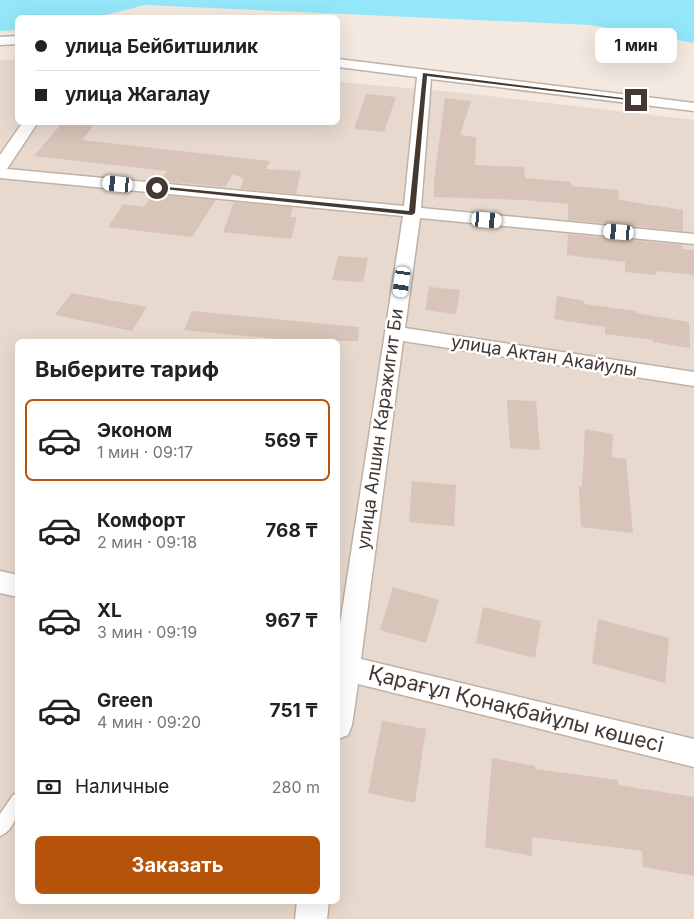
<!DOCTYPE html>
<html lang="ru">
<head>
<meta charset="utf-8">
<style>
  :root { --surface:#fff; --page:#f2f2f2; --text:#222; --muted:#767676; --line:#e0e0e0; --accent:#b45309 }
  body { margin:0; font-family:Inter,sans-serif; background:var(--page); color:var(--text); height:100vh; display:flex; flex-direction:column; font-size:19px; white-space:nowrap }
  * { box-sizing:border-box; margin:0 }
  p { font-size:16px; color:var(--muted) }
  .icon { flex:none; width:28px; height:28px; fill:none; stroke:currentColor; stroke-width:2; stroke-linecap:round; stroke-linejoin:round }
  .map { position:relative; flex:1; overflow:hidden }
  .sheet { position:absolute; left:15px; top:339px; width:325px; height:565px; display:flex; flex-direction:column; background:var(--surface); border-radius:8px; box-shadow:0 5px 20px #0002 }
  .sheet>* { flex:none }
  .banner { position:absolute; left:15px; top:15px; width:325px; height:110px; border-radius:8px; box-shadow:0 5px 20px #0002; display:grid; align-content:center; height:110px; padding:0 20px; background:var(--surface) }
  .end { position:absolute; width:22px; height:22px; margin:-11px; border:6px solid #443831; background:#fff; box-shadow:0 0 0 2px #fff }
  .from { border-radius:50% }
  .bubble { position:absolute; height:35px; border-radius:8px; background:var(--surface); box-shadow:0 5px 20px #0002; font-size:16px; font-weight:700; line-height:35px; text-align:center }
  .car { position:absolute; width:15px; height:30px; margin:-15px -8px; border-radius:6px; box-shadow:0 0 4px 1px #0007; background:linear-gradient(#fff 24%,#345 0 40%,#fff 0 76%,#345 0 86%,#fff 0) }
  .banner b { display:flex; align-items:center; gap:18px; height:48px; font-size:19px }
  .banner b+b { border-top:1px solid var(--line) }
  .banner i { width:12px; height:12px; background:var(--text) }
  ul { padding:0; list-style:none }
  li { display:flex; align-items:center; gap:15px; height:82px; margin:0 10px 8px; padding:0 10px; border:2px solid transparent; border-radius:8px }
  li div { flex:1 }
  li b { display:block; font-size:19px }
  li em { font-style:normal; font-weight:700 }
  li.selected { border-color:var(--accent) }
  li>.icon { width:45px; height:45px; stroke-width:1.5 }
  h2 { padding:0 20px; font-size:22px; line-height:60px }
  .pay { display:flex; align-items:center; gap:12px; height:55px; padding:0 20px; font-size:19px }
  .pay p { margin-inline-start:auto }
  .button { display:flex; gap:10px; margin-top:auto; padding:10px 20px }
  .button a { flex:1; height:58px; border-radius:8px; background:var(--accent); color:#fff; font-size:20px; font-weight:700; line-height:58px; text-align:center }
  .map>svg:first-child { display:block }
</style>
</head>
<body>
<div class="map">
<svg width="694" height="919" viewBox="0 0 694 919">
  <rect width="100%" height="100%" fill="#f3e9e0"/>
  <path fill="#e7d9ce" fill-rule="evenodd" d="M 0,60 L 17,60 L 18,122 L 338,122 L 338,82 L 454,92 L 694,120 L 694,919 L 0,919 ZM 18,341 L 338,341 L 338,901 L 18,901 Z"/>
  <path fill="#94e7f8" d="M 0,0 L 694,0 L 694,43 L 590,25 L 145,5 L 98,17 L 18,18 L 17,30 L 0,31 Z"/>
  <g fill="#d8c4b8">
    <path d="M 366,94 L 396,97 L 384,132 L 354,129 Z"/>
    <path d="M 445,98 L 471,101 L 460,135 L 476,137 L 475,165 L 524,167 L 525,178 L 571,182 L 571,186 L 618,190 L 619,200 L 683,210 L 683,231 L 568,220 L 568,204 L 524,200 L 434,197 L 434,181 Z"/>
    <path d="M 63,122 L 96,122 L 82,140 L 270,161 L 266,169 L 301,171 L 296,194 L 240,189 L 244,179 L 233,174 L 225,187 L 160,181 L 167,171 L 34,156 Z"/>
    <path d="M 152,194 L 216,200 L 192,237 L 108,227 L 123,204 L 144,207 Z"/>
    <path d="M 234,202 L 293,207 L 290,217 L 297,217 L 291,239 L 223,232 Z"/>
    <path d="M 568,234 L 682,245 L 682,249 L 694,250 L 694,275 L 656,271 L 657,275 L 625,272 L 625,262 L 567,255 Z"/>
    <path d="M 338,256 L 368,258 L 363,282 L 332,280 Z"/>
    <path d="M 429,287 L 460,290 L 456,314 L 425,310 Z"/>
    <path d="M 72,293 L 147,307 L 132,331 L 55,315 Z"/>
    <path d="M 557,296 L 584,301 L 584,304 L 636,311 L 636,313 L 689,322 L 690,348 L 653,342 L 653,340 L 605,334 L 605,327 L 554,319 Z"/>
    <path d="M 192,311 L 359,327 L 358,341 L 299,341 L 184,330 Z"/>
    <path d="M 507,400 L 536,401 L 540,450 L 510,448 Z"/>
    <path d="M 585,429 L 613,434 L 612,457 L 626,459 L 633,533 L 581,527 L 579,486 L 582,487 Z"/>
    <path d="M 412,481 L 456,485 L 454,526 L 409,522 Z"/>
    <path d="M 393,587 L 439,600 L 426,643 L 380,630 Z"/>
    <path d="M 483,607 L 541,621 L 535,658 L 476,643 Z"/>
    <path d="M 598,619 L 669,638 L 665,683 L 592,663 Z"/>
    <path d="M 382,721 L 426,729 L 415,803 L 368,793 Z"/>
    <path d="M 492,758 L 535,766 L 535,769 L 618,780 L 618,785 L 694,797 L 694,876 L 643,867 L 642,851 L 532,837 L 532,856 L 485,847 Z"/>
  </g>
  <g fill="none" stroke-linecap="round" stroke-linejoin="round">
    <defs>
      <path id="lane" d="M 18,793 C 18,808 17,829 0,836 L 0,814 L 13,795 Z"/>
      <g id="street">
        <path d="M 18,36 L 18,44 L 0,45 L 0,37 Z"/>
        <path d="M 338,59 L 694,103 L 694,111 L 431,79 L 421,208 L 694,234 L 694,244 L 420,218 L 405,328 L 694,372 L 694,386 L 403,341 L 361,659 L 694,739 L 694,767 L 358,684 L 352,725 L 348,735 L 338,739 L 338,637 L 403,216 L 0,178 L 0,155 L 23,122 L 38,122 L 7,169 L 404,206 L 417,77 L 338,67 Z"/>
        <path d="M 0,571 L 18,575 L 18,597 L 0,593 Z"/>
        <path d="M 297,901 L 329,901 L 327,919 L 295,919 Z"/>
      </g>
    </defs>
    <use href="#lane" stroke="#c1b1a5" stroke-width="3"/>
    <use href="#street" stroke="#c1b1a5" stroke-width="3"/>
    <use href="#lane" fill="#fff" fill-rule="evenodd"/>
    <use href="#street" fill="#fff" fill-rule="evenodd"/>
  </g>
  <path fill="#443831" d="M 423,73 L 639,100 L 636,101 L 427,76 L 415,213 L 412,215 L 154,188 L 157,186 L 409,211 Z"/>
  <g text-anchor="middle" stroke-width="5" stroke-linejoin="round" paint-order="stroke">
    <g font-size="18" fill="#443831" stroke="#fff">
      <text transform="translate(544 356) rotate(9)" y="6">улица Актан Акайулы</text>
      <text transform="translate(380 429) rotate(-82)" y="6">улица Алшин Каражигит Би</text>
    </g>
    <g font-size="21" fill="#443831" stroke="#fff">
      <text transform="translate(516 709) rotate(14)" y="7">Қарағұл Қонақбайұлы көшесі</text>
    </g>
  </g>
</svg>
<i class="end from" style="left:157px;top:188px"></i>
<i class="end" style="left:636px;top:100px"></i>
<div class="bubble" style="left:595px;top:28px;width:82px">1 мин</div>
<i class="car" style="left:118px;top:184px;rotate:276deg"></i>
<i class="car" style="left:487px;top:220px;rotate:95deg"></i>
<i class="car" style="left:619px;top:232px;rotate:275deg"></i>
<i class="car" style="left:402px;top:282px;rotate:188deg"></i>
<div class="banner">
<b><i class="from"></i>улица Бейбитшилик</b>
<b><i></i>улица Жагалау</b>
</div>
<section class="sheet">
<h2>Выберите тариф</h2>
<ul>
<li class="selected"><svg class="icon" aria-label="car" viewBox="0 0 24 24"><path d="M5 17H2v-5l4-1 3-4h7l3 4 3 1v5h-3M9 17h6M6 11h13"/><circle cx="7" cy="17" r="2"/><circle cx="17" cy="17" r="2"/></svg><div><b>Эконом</b><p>1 мин · 09:17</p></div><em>569 ₸</em></li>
<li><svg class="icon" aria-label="car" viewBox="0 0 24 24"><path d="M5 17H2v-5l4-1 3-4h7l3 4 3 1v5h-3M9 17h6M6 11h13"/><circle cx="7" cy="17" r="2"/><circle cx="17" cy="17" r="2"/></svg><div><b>Комфорт</b><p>2 мин · 09:18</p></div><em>768 ₸</em></li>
<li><svg class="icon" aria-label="car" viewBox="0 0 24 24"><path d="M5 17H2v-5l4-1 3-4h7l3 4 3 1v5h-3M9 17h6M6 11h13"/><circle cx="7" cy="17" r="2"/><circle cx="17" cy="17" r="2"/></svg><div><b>XL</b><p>3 мин · 09:19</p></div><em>967 ₸</em></li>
<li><svg class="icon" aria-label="car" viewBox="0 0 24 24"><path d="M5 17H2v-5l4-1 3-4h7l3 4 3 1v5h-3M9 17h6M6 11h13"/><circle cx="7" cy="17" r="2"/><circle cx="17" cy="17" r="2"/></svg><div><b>Green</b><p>4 мин · 09:20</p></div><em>751 ₸</em></li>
</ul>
<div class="pay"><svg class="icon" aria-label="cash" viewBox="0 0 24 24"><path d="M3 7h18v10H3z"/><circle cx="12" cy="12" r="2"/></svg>Наличные<p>280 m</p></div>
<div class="button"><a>Заказать</a></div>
</section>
</div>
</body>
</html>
